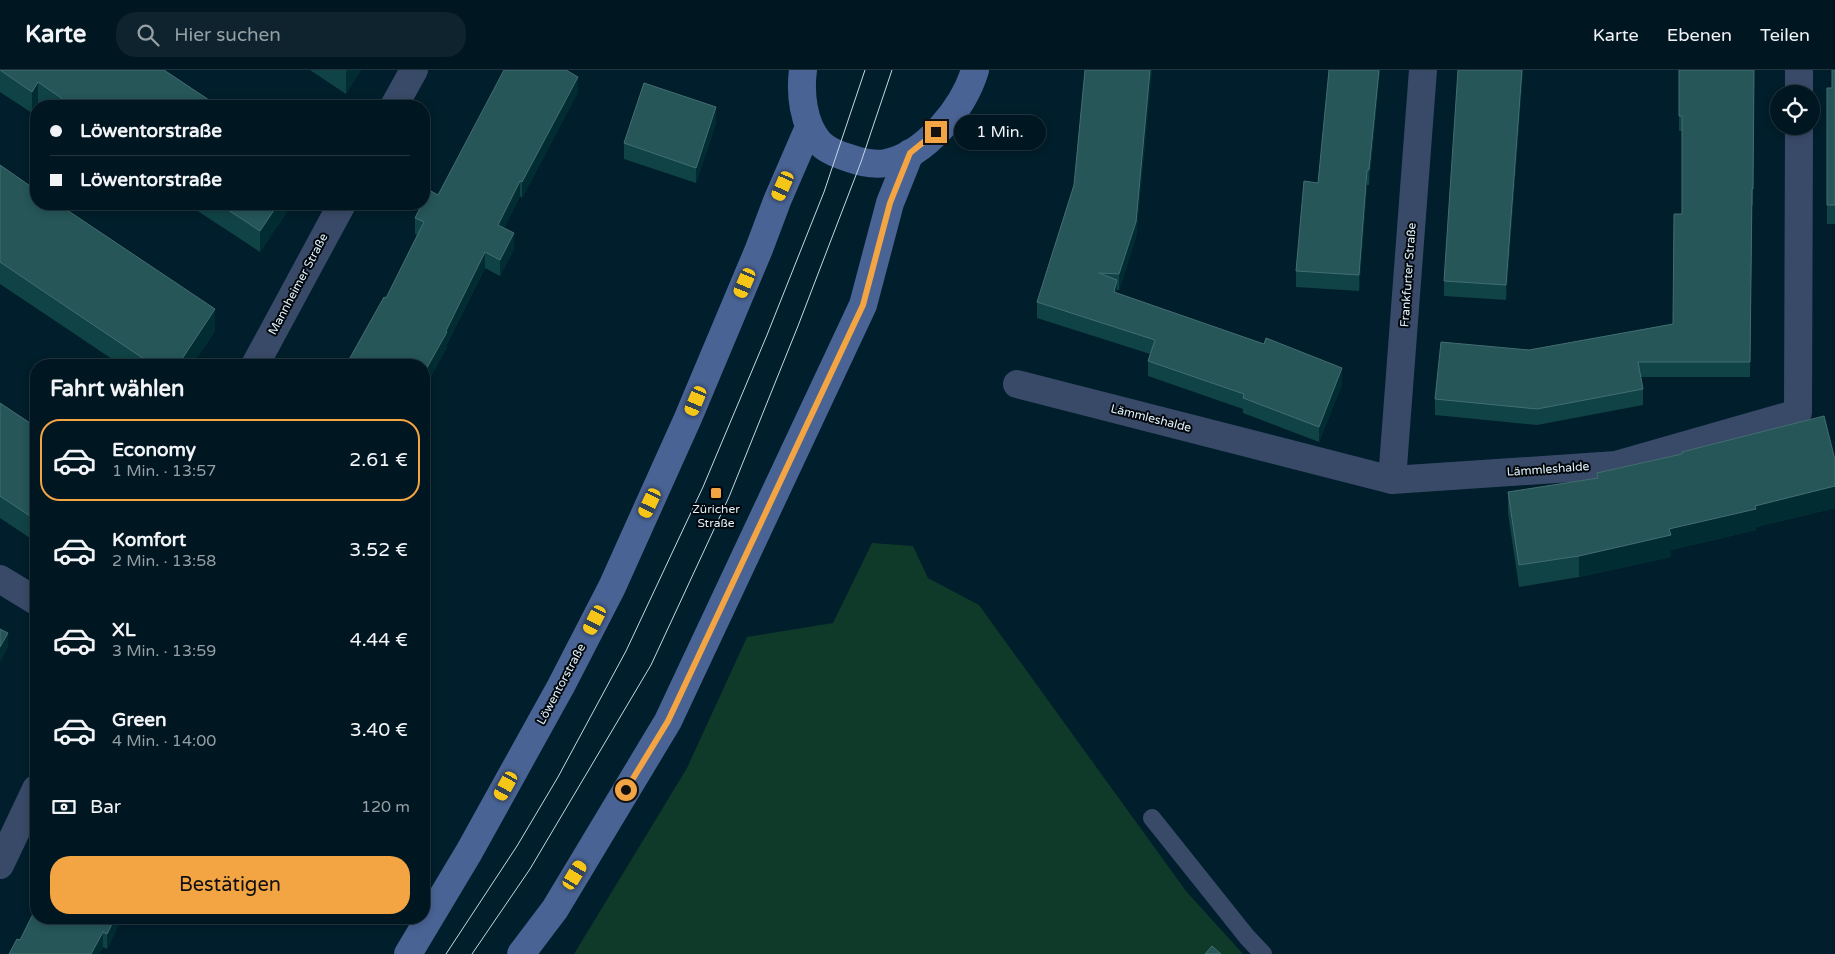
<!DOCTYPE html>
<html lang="de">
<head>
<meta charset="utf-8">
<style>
  :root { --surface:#001620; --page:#0e232d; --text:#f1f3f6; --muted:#959fa5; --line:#22353e; --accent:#f3a443 }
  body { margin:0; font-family:"Varela Round",sans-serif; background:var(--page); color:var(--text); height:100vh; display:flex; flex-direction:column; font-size:19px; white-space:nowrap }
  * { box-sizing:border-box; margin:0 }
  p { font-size:16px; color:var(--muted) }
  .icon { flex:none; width:28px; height:28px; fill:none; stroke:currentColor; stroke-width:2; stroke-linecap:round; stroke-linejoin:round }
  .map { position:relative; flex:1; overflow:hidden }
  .sheet { position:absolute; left:30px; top:289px; width:400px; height:565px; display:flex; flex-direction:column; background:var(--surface); border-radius:20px; box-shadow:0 2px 8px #0003,0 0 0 1px var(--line) }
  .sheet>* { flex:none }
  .banner { position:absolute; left:30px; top:30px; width:400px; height:110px; border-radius:20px; box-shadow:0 2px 8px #0003,0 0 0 1px var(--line); display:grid; align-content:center; height:110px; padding:0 20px; background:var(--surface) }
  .controls { position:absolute; left:1770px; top:15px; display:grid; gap:10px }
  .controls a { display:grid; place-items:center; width:50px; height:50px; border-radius:50%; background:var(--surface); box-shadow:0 2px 8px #0003,0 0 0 1px var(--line); font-size:25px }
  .end { position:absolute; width:22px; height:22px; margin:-11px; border:6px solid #f3a443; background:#111; box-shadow:0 0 0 2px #111 }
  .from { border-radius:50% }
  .bubble { position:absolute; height:35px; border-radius:18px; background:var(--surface); box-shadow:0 2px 8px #0003,0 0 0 1px var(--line); font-size:16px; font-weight:600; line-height:35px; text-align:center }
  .car { position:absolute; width:15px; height:30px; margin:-15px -8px; border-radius:6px; box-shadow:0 0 4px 1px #0007; background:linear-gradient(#f5c518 24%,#345 0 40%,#f5c518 0 76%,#345 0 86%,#f5c518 0) }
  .banner b { display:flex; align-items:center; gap:18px; height:48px; font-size:19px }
  .banner b+b { border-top:1px solid var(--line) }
  .banner i { width:12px; height:12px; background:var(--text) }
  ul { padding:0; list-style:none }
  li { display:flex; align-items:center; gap:15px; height:82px; margin:0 10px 8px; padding:0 10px; border:2px solid transparent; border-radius:20px }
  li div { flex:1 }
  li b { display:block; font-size:19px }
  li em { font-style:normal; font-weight:600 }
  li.active { border-color:var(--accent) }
  li>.icon { width:45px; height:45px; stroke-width:1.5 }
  h2 { padding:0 20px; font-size:22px; line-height:60px }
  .pay { display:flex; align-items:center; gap:12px; height:55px; padding:0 20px; font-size:19px }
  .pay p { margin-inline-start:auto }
  .primary-button { display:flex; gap:10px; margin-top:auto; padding:10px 20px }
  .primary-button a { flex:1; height:58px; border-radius:20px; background:var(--accent); color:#111; font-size:20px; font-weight:600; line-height:58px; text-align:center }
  header { display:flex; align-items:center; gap:30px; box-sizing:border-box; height:70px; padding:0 25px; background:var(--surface); border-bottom:1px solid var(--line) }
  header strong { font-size:24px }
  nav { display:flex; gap:28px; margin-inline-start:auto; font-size:18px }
  .search { width:350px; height:45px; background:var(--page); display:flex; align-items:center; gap:12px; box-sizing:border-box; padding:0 18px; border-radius:20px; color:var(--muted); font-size:19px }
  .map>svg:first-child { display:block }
</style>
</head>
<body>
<header>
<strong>Karte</strong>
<div class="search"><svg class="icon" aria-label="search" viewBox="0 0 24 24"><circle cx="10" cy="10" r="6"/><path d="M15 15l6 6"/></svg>Hier suchen</div>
<nav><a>Karte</a><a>Ebenen</a><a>Teilen</a></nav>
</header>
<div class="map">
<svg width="1835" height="884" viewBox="0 0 1835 884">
  <rect width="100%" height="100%" fill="#001e2b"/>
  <path fill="#0f3929" d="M 872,473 L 913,476 L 928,508 L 979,535 L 1186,821 L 1243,884 L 574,884 L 687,698 L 747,567 L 833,553 Z"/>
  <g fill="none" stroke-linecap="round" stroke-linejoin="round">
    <path stroke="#394a68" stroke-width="18" d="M 1152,748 L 1247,867 L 1263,884"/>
    <g stroke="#394a68" stroke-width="28">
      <path d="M 1799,24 L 1799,0"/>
      <path d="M 394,36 L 414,0"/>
      <path d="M 255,295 L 342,134"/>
      <path d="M 1017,314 L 1392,410 L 1616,395 L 1798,343 L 1799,56"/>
      <path d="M 1392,410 L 1423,0"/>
      <path d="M 0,509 L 36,531"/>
      <path d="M 0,795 L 36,719"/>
    </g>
    <g stroke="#496394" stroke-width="28">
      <path d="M 803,0 C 800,23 803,54 819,72 C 826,80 839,85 849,88 C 860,92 874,95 886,93 C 926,85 964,37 975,0"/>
      <path d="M 408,884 L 469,782 L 561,616 L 612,517 L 688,348 L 759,179 L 777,131 L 809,57"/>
      <path d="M 521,884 L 555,839 L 668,651 L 863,235 L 890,133 L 910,83"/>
    </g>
    <g stroke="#c5d8e1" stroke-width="1">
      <path d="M 446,884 L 517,776 L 558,707 L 626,581 L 703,417 L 767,265 L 824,122 L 865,0"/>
      <path d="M 472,884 L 530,799 L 651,595 L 729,427 L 798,256 L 861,92 L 892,0"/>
    </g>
  </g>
  <g fill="#104345">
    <path d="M 0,0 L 218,36 L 41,36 L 38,34 L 32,43 L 0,22 Z"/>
    <path d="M 310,0 L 361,0 L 346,24 Z"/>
    <path d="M 1085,0 L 1152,0 L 1136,167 L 1119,220 L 1117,220 L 1117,223 L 1342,314 L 1319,372 L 1243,343 L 1243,339 L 1148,306 L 1148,291 L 1150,284 L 1037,248 L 1037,232 L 1074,115 Z"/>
    <path d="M 1329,0 L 1380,0 L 1369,115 L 1367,115 L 1359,221 L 1296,217 L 1296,201 L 1318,113 Z"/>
    <path d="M 1523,0 L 1506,230 L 1444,226 L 1444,211 Z"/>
    <path d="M 1679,0 L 1754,0 L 1753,135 L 1752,135 L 1750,307 L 1640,307 L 1643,319 L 1643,335 L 1537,355 L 1435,345 L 1435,329 L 1529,280 L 1673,254 L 1682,144 L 1682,61 L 1679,61 Z"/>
    <path d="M 1835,0 L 1835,154 L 1827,154 L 1827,18 L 1832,18 Z"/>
    <path d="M 578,22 L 522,128 L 520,126 L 504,158 L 514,179 L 500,206 L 485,198 L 447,274 L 447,277 L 424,319 L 424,295 L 386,228 L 417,165 L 415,164 L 415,148 L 438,125 Z"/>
    <path d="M 716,53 L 696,113 L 624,89 L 624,73 Z"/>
    <path d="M 0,95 L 215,261 L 192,295 L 121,295 L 0,214 Z"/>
    <path d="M 187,134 L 292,134 L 260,182 Z"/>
    <path d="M 0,333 L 36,357 L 36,472 L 0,448 Z"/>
    <path d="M 1835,390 L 1835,438 L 1756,457 L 1756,460 L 1671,480 L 1671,487 L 1579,507 L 1519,517 L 1508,443 L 1508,422 L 1597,408 L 1597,403 Z"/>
    <path d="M 36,848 L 122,848 L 107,879 L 103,877 L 99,884 L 9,884 L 20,870 Z"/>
  </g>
  <g fill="#002c32">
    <path d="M 347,0 L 361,0 L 346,24 L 346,2 Z"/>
    <path d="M 1150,0 L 1152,0 L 1136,167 L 1119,220 L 1119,204 Z"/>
    <path d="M 1379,0 L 1380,0 L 1369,115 L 1369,100 Z"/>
    <path d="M 1522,0 L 1523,0 L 1506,230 L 1506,215 Z"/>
    <path d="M 578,7 L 578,22 L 522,128 L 522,112 Z"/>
    <path d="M 38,12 L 38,34 L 32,43 L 32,22 Z"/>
    <path d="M 716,37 L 716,53 L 696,113 L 696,98 Z"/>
    <path d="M 1367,100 L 1367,115 L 1359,221 L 1359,205 Z"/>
    <path d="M 520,111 L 520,126 L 498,171 L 498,155 Z"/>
    <path d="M 278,134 L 292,134 L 260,182 L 260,161 Z"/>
    <path d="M 514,163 L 514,179 L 500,206 L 500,190 Z"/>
    <path d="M 485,182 L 485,198 L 447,274 L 447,277 L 424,319 L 424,303 Z"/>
    <path d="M 1117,210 L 1117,226 L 1114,222 Z"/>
    <path d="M 215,239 L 215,261 L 192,295 L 178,295 Z"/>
    <path d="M 1342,298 L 1342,314 L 1319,372 L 1319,357 Z"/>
    <path d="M 1835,416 L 1835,438 L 1756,457 L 1756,460 L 1671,480 L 1671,487 L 1579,507 L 1579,486 L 1669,459 L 1755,436 Z"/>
    <path d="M 8,563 L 8,578 L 0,592 L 0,577 Z"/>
    <path d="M 115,848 L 122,848 L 107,879 L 107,864 Z"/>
    <path d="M 103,862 L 103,877 L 99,884 L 91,884 Z"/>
  </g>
  <g fill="#265658" stroke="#436e71">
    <path d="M 0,0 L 164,0 L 218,36 L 73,36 L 38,12 L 32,22 Z"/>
    <path d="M 504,0 L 566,0 L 578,7 L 522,112 L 520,111 L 498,155 L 514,163 L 500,190 L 485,182 L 446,261 L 447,262 L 424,303 L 424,295 L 346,295 L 384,227 L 386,228 L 424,152 L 415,148 L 422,134 L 424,134 L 424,130 L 429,120 L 438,125 Z"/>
    <path d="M 1085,0 L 1150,0 L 1136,152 L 1119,204 L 1099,203 L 1117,210 L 1114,222 L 1264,274 L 1266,268 L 1342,298 L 1319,357 L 1243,328 L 1244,324 L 1148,291 L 1155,270 L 1037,232 L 1074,115 Z"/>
    <path d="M 1329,0 L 1379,0 L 1369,100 L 1367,100 L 1359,205 L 1296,201 L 1304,111 L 1318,113 Z"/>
    <path d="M 1458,0 L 1522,0 L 1506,215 L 1444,211 Z"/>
    <path d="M 1679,0 L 1754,0 L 1753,119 L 1752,119 L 1750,292 L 1638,292 L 1643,319 L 1537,339 L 1435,329 L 1441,272 L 1529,280 L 1673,254 L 1674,144 L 1682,144 L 1682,46 L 1679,46 Z"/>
    <path d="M 1832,0 L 1835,0 L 1835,135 L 1827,135 L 1827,18 L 1832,18 Z"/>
    <path d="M 644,13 L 716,37 L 696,98 L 624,73 Z"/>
    <path d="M 0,95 L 36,120 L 36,134 L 58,134 L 215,239 L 178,295 L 153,295 L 0,192 Z"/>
    <path d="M 219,134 L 278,134 L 260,161 Z"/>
    <path d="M 0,333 L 36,357 L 36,450 L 0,426 Z"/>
    <path d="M 1824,346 L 1835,390 L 1835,416 L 1755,436 L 1756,439 L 1669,459 L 1671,465 L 1579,486 L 1519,495 L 1508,422 L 1598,408 L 1597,403 L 1682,384 L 1682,382 Z"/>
    <path d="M 0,559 L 8,563 L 0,577 Z"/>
    <path d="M 36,838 L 36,848 L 115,848 L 107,864 L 103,862 L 91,884 L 9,884 L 17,869 L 20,870 Z"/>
    <path d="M 1212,876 L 1221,884 L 1205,884 Z"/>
  </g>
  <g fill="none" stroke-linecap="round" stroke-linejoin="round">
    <path stroke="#f3a443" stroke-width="6" d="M 626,720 L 668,651 L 863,235 L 890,133 L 910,83 L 936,62"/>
  </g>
  <rect fill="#f3a443" stroke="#01070c" stroke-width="2" x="710" y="417" width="12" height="12" rx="2.5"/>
  <g text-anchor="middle" stroke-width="4" stroke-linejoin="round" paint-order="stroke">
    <g font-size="12" fill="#dff1f9" stroke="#01070c">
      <text transform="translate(1408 205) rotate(-86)" y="4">Frankfurter Straße</text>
      <text transform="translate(298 214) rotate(-62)" y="4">Mannheimer Straße</text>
      <text transform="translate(1151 348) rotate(14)" y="4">Lämmleshalde</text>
      <text transform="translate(1548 399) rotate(-4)" y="4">Lämmleshalde</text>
      <text transform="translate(561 614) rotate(-62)" y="4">Löwentorstraße</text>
    </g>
    <g font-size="12" fill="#dff1f9" stroke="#01070c">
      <text x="716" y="443">Züricher<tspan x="716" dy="14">Straße</tspan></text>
    </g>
  </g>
</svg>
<div class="controls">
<a><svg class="icon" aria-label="locate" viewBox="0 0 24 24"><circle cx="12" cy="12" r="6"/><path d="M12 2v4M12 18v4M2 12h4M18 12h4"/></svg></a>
</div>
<i class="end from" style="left:626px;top:720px"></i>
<i class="end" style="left:936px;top:62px"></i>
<div class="bubble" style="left:954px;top:45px;width:92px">1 Min.</div>
<i class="car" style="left:783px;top:116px;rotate:204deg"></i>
<i class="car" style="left:745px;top:213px;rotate:203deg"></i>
<i class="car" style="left:696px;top:331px;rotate:203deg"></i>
<i class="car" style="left:650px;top:433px;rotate:205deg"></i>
<i class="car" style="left:595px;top:550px;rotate:207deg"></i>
<i class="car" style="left:506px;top:716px;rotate:209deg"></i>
<i class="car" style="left:575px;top:805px;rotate:31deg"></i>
<div class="banner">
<b><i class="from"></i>Löwentorstraße</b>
<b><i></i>Löwentorstraße</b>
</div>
<section class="sheet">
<h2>Fahrt wählen</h2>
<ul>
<li class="active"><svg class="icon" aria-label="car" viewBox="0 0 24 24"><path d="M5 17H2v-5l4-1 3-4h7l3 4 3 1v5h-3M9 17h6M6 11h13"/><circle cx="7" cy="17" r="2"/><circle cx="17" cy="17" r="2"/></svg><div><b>Economy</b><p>1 Min. · 13:57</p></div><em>2.61 €</em></li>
<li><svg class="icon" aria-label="car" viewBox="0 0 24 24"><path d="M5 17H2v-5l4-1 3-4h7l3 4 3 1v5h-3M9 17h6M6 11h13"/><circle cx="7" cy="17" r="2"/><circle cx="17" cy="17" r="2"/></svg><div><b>Komfort</b><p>2 Min. · 13:58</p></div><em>3.52 €</em></li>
<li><svg class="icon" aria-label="car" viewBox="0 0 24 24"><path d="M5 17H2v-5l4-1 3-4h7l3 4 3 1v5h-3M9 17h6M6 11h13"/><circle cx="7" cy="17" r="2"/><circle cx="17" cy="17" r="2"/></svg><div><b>XL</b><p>3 Min. · 13:59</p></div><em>4.44 €</em></li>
<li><svg class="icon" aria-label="car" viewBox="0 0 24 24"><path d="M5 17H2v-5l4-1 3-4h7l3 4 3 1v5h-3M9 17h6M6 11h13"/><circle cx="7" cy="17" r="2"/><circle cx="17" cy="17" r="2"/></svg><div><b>Green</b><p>4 Min. · 14:00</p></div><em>3.40 €</em></li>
</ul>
<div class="pay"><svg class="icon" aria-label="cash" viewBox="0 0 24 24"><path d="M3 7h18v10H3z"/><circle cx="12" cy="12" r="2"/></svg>Bar<p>120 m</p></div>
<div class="primary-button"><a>Bestätigen</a></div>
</section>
</div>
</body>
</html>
